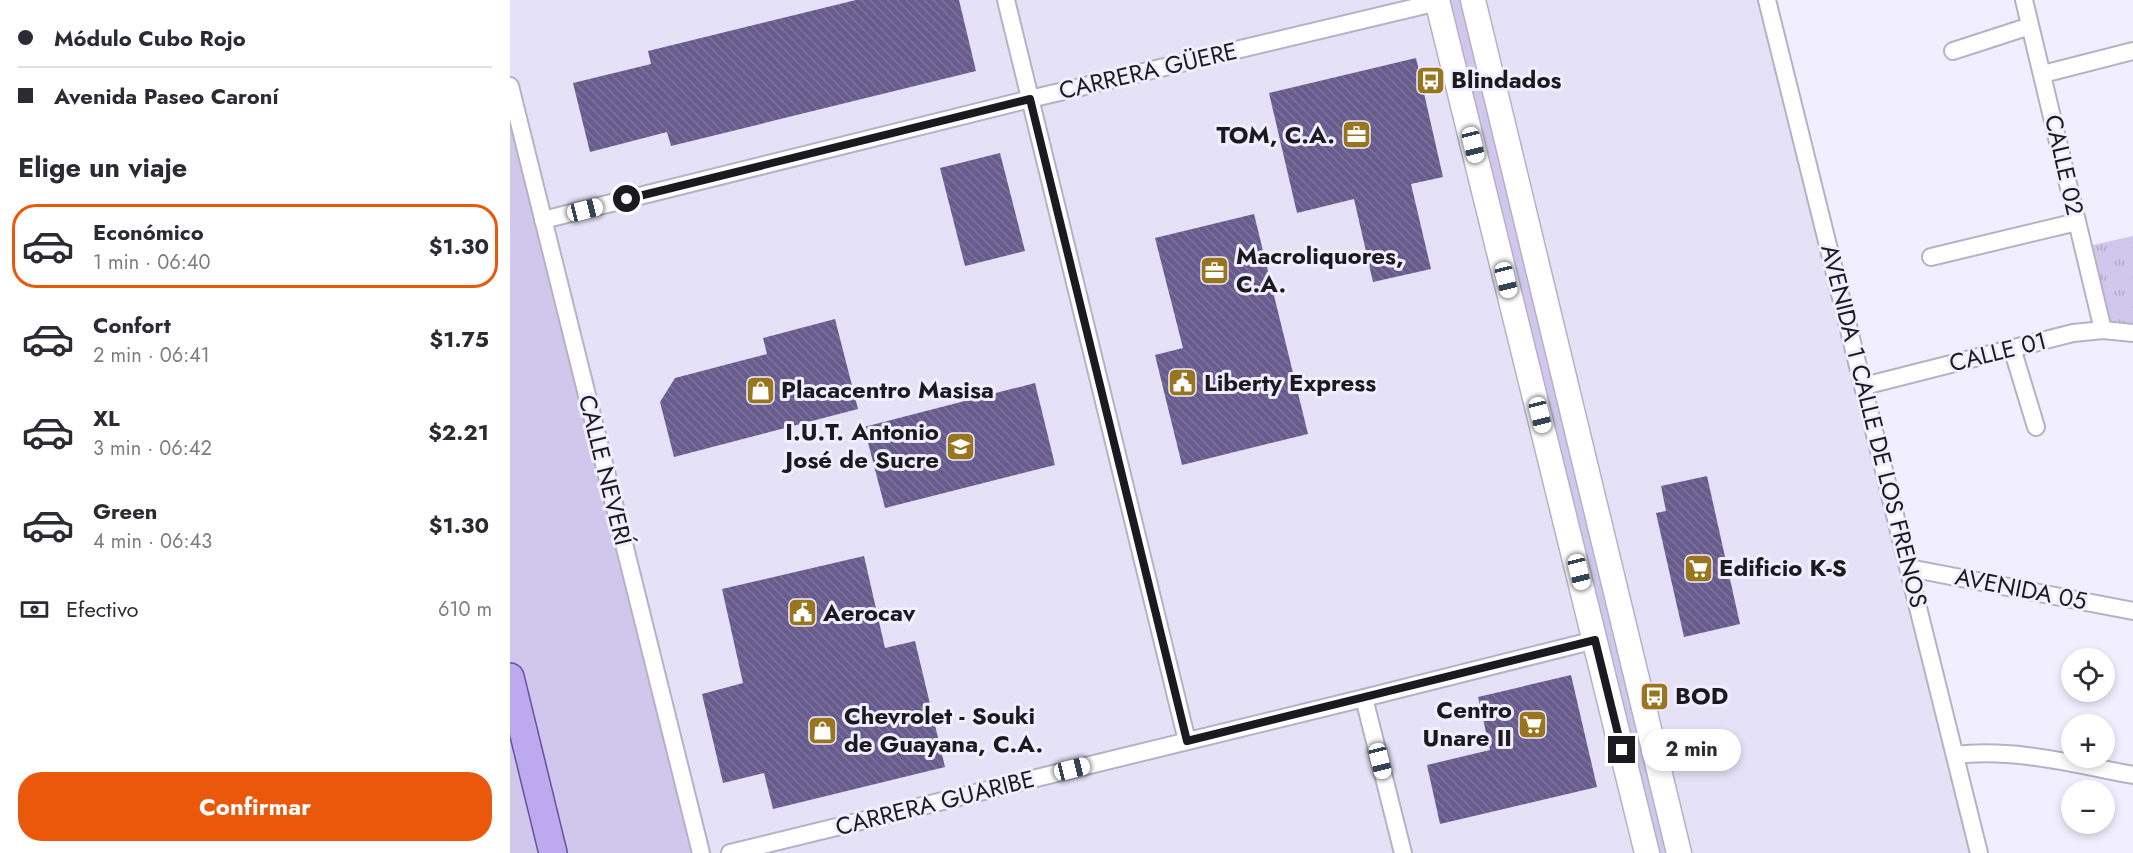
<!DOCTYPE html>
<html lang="es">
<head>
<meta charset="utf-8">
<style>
  :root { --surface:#fff; --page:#f7f7f7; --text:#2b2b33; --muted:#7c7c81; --line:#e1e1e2; --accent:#ea580c }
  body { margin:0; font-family:Jost,sans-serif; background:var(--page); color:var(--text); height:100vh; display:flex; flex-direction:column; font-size:22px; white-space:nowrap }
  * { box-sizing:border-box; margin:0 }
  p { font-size:20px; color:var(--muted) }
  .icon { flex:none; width:33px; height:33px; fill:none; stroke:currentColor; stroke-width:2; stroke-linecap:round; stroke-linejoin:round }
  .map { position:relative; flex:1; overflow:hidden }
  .side { display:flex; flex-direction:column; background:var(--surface); width:510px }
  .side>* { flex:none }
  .banner { display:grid; align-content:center; height:132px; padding:0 18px; background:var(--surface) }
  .buttons { position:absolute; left:1551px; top:648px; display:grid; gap:12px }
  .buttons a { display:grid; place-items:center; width:54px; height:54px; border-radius:50%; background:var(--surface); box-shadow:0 3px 9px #0003; font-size:30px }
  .end { position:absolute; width:27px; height:27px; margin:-14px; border:8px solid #1c1a21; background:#fff; box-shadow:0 0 0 3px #fff }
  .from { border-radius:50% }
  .bubble { position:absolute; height:42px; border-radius:21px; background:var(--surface); box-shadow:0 3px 9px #0003; font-size:20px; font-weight:700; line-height:42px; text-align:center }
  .car { position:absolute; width:18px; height:36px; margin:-18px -9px; border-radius:8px; box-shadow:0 0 4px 2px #0007; background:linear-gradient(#fff 24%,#345 0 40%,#fff 0 76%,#345 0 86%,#fff 0) }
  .banner b { display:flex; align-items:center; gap:21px; height:57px; font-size:22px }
  .banner b+b { border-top:2px solid var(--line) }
  .banner i { width:15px; height:15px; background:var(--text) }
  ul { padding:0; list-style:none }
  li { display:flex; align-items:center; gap:18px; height:84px; margin:0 12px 9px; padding:0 6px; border:3px solid transparent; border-radius:24px }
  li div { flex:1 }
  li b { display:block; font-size:22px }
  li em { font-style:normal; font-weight:700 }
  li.active { border-color:var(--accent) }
  li>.icon { width:54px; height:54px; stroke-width:1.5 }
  h2 { padding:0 18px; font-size:27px; line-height:72px }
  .pay { display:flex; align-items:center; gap:15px; height:66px; padding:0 18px; font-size:22px }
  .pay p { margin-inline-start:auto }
  .cta { display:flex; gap:12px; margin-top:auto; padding:12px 18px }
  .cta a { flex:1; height:69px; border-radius:24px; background:var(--accent); color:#fff; font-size:24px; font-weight:700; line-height:69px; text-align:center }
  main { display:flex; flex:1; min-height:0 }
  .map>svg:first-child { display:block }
</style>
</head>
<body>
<main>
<section class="side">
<div class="banner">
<b><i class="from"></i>Módulo Cubo Rojo</b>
<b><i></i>Avenida Paseo Caroní</b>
</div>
<h2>Elige un viaje</h2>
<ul>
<li class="active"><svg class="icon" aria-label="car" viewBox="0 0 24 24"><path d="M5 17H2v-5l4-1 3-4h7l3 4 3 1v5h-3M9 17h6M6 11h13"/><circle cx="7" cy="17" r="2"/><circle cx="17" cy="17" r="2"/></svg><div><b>Económico</b><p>1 min · 06:40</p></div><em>$1.30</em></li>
<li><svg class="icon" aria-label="car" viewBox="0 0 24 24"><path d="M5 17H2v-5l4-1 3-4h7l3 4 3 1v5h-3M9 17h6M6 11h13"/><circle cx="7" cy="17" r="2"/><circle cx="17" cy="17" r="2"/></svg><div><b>Confort</b><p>2 min · 06:41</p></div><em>$1.75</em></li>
<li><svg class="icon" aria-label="car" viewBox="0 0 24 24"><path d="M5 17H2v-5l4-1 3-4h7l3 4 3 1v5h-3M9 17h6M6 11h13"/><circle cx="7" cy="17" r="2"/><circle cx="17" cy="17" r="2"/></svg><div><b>XL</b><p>3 min · 06:42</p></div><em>$2.21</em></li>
<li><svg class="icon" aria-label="car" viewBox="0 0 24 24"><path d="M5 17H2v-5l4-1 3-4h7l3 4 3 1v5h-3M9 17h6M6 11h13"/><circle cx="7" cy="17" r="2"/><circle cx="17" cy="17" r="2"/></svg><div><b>Green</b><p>4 min · 06:43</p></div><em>$1.30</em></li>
</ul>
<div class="pay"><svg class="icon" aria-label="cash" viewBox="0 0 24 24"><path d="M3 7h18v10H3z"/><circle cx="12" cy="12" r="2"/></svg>Efectivo<p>610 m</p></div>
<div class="cta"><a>Confirmar</a></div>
</section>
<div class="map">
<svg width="1623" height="853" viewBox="0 0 1623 853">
  <defs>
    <pattern id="park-tufts" width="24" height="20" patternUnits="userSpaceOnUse" patternTransform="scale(1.5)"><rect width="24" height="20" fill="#cfc8ec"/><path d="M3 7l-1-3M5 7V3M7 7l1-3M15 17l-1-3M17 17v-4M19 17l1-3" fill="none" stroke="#b1abca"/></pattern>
    <pattern id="building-back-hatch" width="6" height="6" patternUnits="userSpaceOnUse" patternTransform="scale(1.5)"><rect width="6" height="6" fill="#675c8d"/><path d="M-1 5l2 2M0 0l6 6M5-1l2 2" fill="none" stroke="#7c7499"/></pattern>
  </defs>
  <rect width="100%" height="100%" fill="#f1eefe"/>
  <g fill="#e5e1f7">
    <path d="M 0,0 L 927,0 L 1137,853 L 190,853 L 0,86 Z"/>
    <path d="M 963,0 L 1257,0 L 1469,853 L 1169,853 Z"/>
  </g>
  <g fill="#cfc8ec">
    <path d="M 927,0 L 963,0 L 1169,853 L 1137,853 Z"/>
    <path d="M 0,86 L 191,853 L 0,853 Z"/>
  </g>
  <path fill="url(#park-tufts)" d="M 1623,236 L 1623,333 L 1593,330 L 1574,247 Z"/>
  <g fill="url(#building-back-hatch)">
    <path d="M 346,0 L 449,0 L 466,71 L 161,146 L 157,132 L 80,152 L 63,83 L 141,64 L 138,51 Z"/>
    <path d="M 906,58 L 933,177 L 901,184 L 921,269 L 863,282 L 844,199 L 787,213 L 759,93 Z"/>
    <path d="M 490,153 L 515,251 L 455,266 L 430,168 Z"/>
    <path d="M 744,214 L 798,434 L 672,465 L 645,355 L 673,348 L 645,238 Z"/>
    <path d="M 325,319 L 348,409 L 164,457 L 150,402 L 165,378 L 257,354 L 253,338 Z"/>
    <path d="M 525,383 L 545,465 L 375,508 L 354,427 Z"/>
    <path d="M 1197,476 L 1230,624 L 1174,637 L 1146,513 L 1156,511 L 1151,486 Z"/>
    <path d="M 354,556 L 375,648 L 405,641 L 435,767 L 263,809 L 254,773 L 213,783 L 192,694 L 233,683 L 212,589 Z"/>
    <path d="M 1061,675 L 1087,787 L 930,824 L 917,765 L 980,750 L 968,697 Z"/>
  </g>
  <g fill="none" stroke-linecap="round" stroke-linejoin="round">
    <defs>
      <g id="street">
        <path d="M 496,0 L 677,741"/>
        <path d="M 1257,0 L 1469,853"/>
        <path d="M 1514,0 L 1593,330"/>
        <path d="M 1443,51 L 1520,26"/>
        <path d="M 1533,74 L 1623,51"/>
        <path d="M 0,86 L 191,853"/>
        <path d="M 33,220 L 520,99 L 928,2"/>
        <path d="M 1421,257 L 1567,222"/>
        <path d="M 1502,348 L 1526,427"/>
        <path d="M 1354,386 L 1563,333 L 1593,330 L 1623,333"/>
        <path d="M 1399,568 L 1623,611"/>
        <path d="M 854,698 L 893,853"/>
        <path d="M 1445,755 C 1505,748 1564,764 1623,775"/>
        <path d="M 220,853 L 854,698 L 1085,640"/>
      </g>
      <g id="secondary">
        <path d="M 927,0 L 1137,853"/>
        <path d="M 963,0 L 1169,853"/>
      </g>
      <path id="primary" d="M 0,677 L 43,853"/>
    </defs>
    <use href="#street" stroke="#b5b2c5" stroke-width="20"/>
    <use href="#secondary" stroke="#b5b2c5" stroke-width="27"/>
    <use href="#primary" stroke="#67519e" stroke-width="30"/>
    <use href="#street" stroke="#fff" stroke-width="16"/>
    <use href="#secondary" stroke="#fff" stroke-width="24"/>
    <use href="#primary" stroke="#bca9ee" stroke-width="27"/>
  </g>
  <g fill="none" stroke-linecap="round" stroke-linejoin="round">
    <path stroke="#1c1a21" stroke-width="8" d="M 117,199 L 520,99 L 677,741 L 1085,640 L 1112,750"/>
  </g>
  <defs>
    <symbol id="bus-square" viewBox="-11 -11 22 22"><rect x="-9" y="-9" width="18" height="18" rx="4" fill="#99751f" stroke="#f1eefe"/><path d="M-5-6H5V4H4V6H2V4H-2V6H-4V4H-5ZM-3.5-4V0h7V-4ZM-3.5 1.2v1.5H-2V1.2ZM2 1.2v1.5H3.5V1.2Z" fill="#fff"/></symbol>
    <symbol id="office-square" viewBox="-11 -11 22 22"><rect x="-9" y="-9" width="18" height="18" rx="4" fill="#99751f" stroke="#f1eefe"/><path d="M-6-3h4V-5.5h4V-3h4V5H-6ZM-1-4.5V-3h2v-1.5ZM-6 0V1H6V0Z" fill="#fff"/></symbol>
    <symbol id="civic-square" viewBox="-11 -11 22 22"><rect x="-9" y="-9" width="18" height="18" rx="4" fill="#99751f" stroke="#f1eefe"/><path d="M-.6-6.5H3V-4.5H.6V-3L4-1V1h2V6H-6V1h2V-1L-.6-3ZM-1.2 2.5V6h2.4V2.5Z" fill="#fff"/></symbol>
    <symbol id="shop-square" viewBox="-11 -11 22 22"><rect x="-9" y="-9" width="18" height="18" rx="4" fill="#99751f" stroke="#f1eefe"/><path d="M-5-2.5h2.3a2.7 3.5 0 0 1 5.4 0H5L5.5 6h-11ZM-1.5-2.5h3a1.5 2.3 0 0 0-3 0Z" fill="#fff"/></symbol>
    <symbol id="university-square" viewBox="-11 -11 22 22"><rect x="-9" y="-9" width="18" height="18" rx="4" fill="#99751f" stroke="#f1eefe"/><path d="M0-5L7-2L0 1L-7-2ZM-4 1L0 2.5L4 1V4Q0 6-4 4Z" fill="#fff"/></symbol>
    <symbol id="supermarket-square" viewBox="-11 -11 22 22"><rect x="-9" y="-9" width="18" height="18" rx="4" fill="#99751f" stroke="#f1eefe"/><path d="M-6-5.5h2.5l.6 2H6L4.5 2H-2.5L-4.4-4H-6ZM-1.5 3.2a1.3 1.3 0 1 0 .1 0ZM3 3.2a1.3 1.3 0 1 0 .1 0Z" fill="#fff"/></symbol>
  </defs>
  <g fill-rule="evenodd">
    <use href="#bus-square" x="904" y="64" width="33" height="33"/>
    <use href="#office-square" x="830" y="118" width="33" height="33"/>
    <use href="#office-square" x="688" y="254" width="33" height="33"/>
    <use href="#civic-square" x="656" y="366" width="33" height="33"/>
    <use href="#shop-square" x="234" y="374" width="33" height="33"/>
    <use href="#university-square" x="434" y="430" width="33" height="33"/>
    <use href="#supermarket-square" x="1172" y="552" width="33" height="33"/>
    <use href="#civic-square" x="276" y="596" width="33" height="33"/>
    <use href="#bus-square" x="1128" y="680" width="33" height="33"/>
    <use href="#supermarket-square" x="1006" y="708" width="33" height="33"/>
    <use href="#shop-square" x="296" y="714" width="33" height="33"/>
  </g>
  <g text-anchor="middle" stroke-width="6" stroke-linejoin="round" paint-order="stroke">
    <g font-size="24" fill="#1c1a21" stroke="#f1eefe">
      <text transform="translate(638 71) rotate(-13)" y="8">CARRERA GÜERE</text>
      <text transform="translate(1554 165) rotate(77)" y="8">CALLE 02</text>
      <text transform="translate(1488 352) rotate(-14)" y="8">CALLE 01</text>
      <text transform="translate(1364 426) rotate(76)" y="8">AVENIDA 1 CALLE DE LOS FRENOS</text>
      <text transform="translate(95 470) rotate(76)" y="8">CALLE NEVERÍ</text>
      <text transform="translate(1511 589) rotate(11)" y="8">AVENIDA 05</text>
      <text transform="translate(425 803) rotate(-14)" y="8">CARRERA GUARIBE</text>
    </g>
    <g font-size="24" font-weight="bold" fill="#1c1a21" stroke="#f1eefe" text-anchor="start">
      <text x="941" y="88">Blindados</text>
      <text x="825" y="143" text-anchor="end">TOM, C.A.</text>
      <text x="726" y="264">Macroliquores,<tspan x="726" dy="28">C.A.</tspan></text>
      <text x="694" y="391">Liberty Express</text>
      <text x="271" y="398">Placacentro Masisa</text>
      <text x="429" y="440" text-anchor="end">I.U.T. Antonio<tspan x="429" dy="28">José de Sucre</tspan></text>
      <text x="1209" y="576">Edificio K-S</text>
      <text x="313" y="621">Aerocav</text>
      <text x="1165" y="704">BOD</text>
      <text x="1002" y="718" text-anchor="end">Centro<tspan x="1002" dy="28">Unare II</tspan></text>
      <text x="334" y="724">Chevrolet - Souki<tspan x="334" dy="28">de Guayana, C.A.</tspan></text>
    </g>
  </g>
</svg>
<div class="buttons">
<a><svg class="icon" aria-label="locate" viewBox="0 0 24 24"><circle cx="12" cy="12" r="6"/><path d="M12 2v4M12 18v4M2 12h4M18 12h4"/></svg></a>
<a>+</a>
<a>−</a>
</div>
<i class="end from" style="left:117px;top:199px"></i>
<i class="end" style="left:1112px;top:750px"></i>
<div class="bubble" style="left:1132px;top:729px;width:99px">2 min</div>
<i class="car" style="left:963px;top:145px;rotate:166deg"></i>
<i class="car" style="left:75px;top:210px;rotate:76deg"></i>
<i class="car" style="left:996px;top:280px;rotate:166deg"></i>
<i class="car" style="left:1030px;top:415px;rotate:166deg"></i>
<i class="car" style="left:1069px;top:572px;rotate:166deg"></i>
<i class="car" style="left:870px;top:761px;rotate:166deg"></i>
<i class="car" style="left:562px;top:769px;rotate:76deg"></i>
</div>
</main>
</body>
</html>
